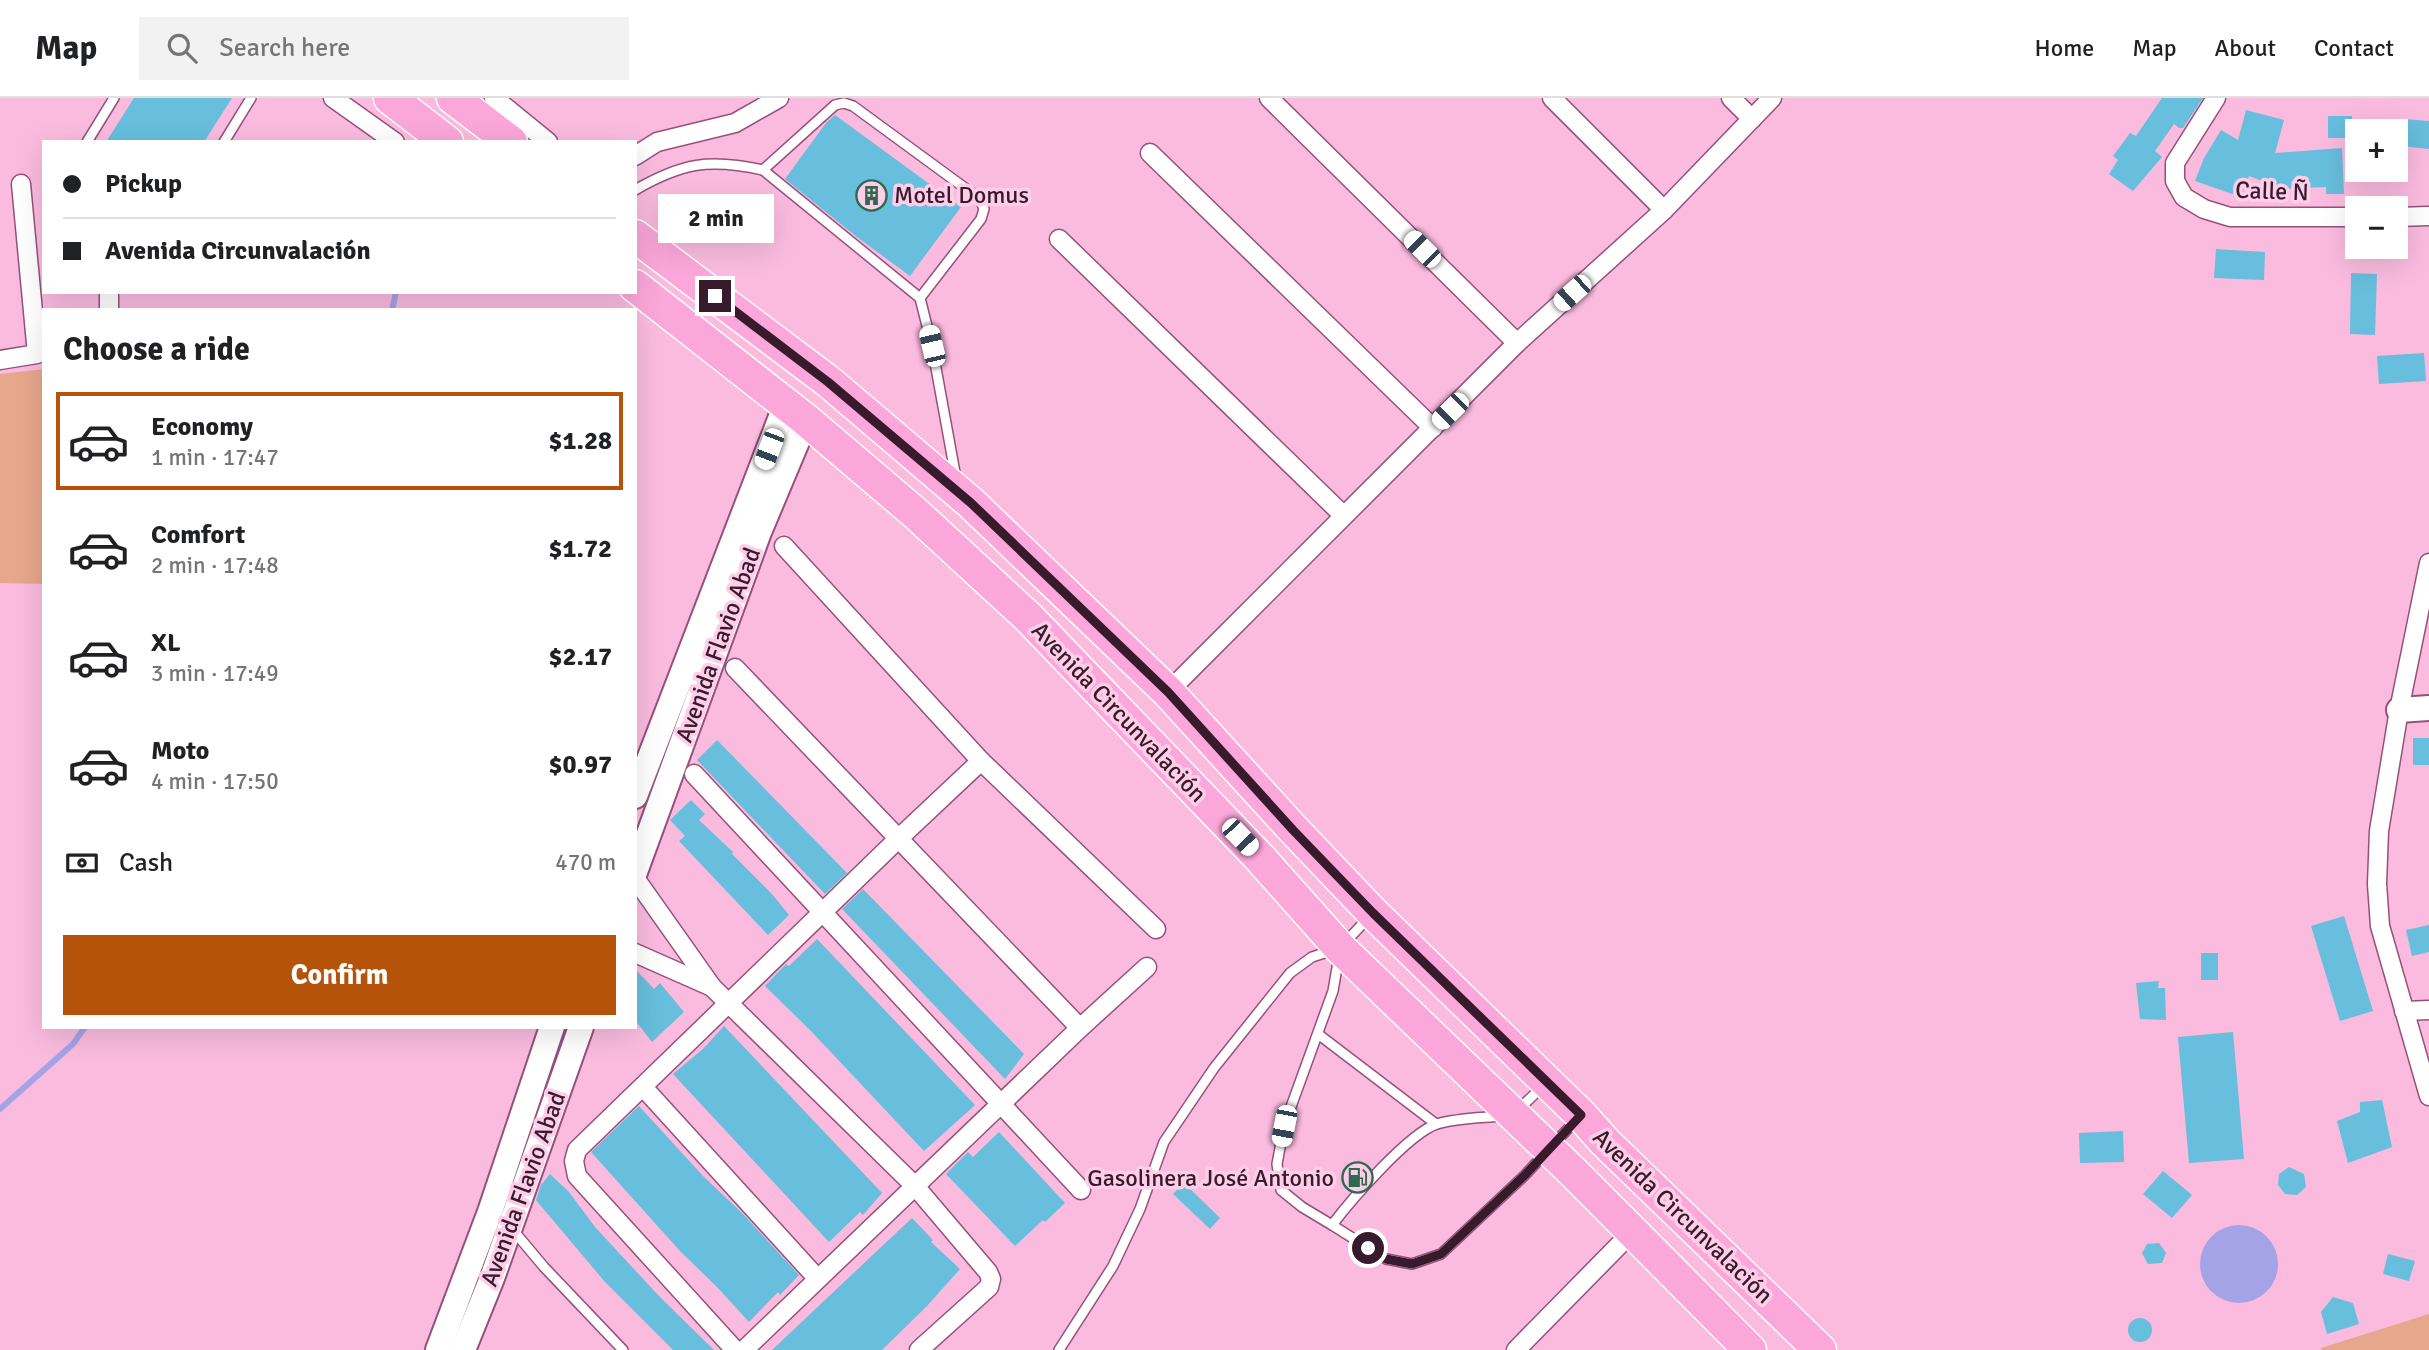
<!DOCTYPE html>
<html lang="en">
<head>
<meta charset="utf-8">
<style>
  :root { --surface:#fff; --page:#f2f2f2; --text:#202124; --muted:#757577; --line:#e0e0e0; --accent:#b45309 }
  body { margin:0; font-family:Signika,sans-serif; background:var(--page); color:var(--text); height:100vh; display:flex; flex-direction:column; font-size:26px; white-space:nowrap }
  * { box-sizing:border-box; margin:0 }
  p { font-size:23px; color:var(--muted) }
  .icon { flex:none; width:38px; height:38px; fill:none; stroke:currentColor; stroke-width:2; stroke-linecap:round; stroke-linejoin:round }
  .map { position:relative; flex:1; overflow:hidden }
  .details { position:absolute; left:42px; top:210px; width:595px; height:721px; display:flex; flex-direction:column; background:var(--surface); border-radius:0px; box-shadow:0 7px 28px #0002 }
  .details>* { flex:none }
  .hud { position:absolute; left:42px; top:42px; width:595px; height:154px; border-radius:0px; box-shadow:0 7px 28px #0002; display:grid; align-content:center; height:154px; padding:0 21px; background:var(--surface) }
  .fabs { position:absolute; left:2345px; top:21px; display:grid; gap:14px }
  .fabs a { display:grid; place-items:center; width:63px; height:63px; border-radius:0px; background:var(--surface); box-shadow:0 7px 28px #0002; font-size:35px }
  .end { position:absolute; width:32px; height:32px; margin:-16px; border:9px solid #371a2b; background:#fff; box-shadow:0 0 0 4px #fff }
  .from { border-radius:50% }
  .bubble { position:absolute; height:49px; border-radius:0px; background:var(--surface); box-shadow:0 7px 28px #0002; font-size:23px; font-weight:700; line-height:49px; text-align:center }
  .car { position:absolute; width:21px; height:42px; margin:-21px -10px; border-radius:9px; box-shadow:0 0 5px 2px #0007; background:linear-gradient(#fff 24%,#345 0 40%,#fff 0 76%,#345 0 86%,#fff 0) }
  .hud b { display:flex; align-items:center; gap:24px; height:66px; font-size:26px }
  .hud b+b { border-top:2px solid var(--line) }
  .hud i { width:18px; height:18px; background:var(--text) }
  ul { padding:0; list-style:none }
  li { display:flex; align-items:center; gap:21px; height:98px; margin:0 14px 10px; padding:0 7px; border:4px solid transparent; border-radius:0px }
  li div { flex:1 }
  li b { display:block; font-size:26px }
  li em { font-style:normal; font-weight:700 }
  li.active { border-color:var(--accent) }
  li>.icon { width:63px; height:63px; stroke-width:1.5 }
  h2 { padding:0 21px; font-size:32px; line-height:84px }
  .pay { display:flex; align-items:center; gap:18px; height:77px; padding:0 21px; font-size:26px }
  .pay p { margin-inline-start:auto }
  .button { display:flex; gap:14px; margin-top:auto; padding:14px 21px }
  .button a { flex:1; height:80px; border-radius:0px; background:var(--accent); color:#fff; font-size:28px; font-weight:700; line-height:80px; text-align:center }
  header { display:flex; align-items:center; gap:42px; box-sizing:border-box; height:98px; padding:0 35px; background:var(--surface); border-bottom:2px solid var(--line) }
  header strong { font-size:33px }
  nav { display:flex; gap:38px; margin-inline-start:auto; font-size:24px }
  .search { width:490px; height:63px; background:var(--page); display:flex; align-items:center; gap:18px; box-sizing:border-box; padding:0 24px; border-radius:0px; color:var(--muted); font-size:26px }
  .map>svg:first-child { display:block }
</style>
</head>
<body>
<header>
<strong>Map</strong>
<div class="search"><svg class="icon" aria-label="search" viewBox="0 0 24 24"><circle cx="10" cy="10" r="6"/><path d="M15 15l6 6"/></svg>Search here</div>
<nav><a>Home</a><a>Map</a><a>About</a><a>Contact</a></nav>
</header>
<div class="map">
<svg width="2429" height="1252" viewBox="0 0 2429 1252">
  <rect width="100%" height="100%" fill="#fabbdf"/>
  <g fill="#e7a78c">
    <path d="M 44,271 L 44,486 L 0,485 L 0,276 Z"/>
    <path d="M 2429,1216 L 2429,1252 L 2322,1252 L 2321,1250 Z"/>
  </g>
  <circle fill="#a4a3e5" cx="2239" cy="1166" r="39"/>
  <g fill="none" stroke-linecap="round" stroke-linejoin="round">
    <g stroke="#a4a3e5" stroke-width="6">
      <path d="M 392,212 L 396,194"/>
      <path d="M 0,1011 L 73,946 L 85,929"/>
    </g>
  </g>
  <g fill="#67bedd">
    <path d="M 134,0 L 232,0 L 204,44 L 106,44 Z"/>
    <path d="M 2162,0 L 2203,0 L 2183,30 L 2179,30 L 2174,26 L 2155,53 L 2162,59 L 2133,93 L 2109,76 L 2118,62 L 2113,58 L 2130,35 L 2136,38 Z"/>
    <path d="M 2246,12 L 2284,22 L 2275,55 L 2342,50 L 2344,96 L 2326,96 L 2326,89 L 2283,91 L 2249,78 L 2241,99 L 2195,83 L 2204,60 L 2221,32 L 2238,42 Z"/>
    <path d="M 835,17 L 961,109 L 910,178 L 857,139 L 785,81 L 826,25 Z"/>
    <rect x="2328" y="18" width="24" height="22"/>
    <path d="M 2404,21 L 2429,23 L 2429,51 L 2401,48 Z"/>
    <path d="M 2216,151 L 2265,154 L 2264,182 L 2214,180 Z"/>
    <path d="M 2351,175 L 2377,176 L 2375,237 L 2350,236 Z"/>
    <path d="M 2424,255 L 2426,283 L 2379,286 L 2377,258 Z"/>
    <rect x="2413" y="640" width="16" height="27"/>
    <path d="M 717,642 L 847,775 L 825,796 L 697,662 Z"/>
    <path d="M 691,702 L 705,716 L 699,722 L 733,754 L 732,756 L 772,796 L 789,817 L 768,837 L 679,743 L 685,738 L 670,722 Z"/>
    <path d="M 863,791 L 1024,956 L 1005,981 L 842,811 Z"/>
    <path d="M 2344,818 L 2373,913 L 2340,923 L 2311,828 Z"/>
    <path d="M 2429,827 L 2429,854 L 2412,858 L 2406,832 Z"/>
    <path d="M 817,841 L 975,1007 L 924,1053 L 811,933 L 765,888 L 786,866 L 789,868 Z"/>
    <rect x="2201" y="855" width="17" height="27"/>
    <path d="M 635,871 L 654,891 L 660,885 L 684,914 L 652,944 L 635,922 Z"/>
    <path d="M 2159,883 L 2158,890 L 2165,890 L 2166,922 L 2140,921 L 2136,885 Z"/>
    <path d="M 724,928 L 882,1095 L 863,1117 L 860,1114 L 829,1144 L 673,976 L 704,950 Z"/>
    <path d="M 2233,934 L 2244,1061 L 2189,1065 L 2178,939 Z"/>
    <path d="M 2382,1002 L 2392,1049 L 2348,1065 L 2337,1023 L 2360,1014 L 2360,1004 Z"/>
    <path d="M 639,1008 L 703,1078 L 743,1116 L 799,1177 L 780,1197 L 778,1194 L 749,1224 L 718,1190 L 680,1153 L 591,1054 Z"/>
    <path d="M 2123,1033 L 2124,1064 L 2080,1065 L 2079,1035 Z"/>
    <path d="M 999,1034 L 1065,1105 L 1045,1124 L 1043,1122 L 1015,1148 L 946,1076 L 968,1054 L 973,1059 Z"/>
    <path d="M 2289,1069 L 2304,1076 L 2306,1089 L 2297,1097 L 2285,1096 L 2278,1087 L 2279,1076 Z"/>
    <path d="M 2163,1073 L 2192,1097 L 2172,1120 L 2143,1096 Z"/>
    <path d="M 550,1076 L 569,1094 L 595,1129 L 659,1198 L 714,1252 L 673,1252 L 605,1184 L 536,1102 L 541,1087 Z"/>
    <path d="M 1184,1085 L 1220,1120 L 1210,1131 L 1173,1096 Z"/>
    <path d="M 912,1120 L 933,1142 L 931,1144 L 960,1171 L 927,1208 L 882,1252 L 772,1252 Z"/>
    <path d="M 2159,1145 L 2166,1155 L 2162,1165 L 2148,1166 L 2142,1155 L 2147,1146 Z"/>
    <path d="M 2388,1156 L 2415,1163 L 2409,1183 L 2383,1176 Z"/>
    <path d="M 2333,1199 L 2353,1205 L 2359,1226 L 2327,1236 L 2321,1214 Z"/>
    <circle cx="2140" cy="1232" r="12"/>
  </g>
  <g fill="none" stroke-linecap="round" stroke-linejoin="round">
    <defs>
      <g id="lane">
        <path d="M 87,44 L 114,0"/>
        <path d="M 224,44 L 251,0"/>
        <path d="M 763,72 L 835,7 L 844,5 L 853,8 L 980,101 L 984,111 L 981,121 L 920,200"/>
        <path d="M 635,92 C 682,65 709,60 763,72 L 920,200 L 932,248 L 956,380"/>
        <path d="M 1339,858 L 1333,893 L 1284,1028 L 1277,1066 L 1281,1092 L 1302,1109 L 1332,1127 C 1351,1102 1409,1035 1437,1026 C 1457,1020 1482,1020 1502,1018"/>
        <path d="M 1318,936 L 1436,1026"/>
        <path d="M 1518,1012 L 1543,988"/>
        <path d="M 1332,1127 L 1386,1161 L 1412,1166 L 1441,1156 L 1525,1077 L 1578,1020"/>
        <path d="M 513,1132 L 544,1169 L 623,1252"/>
        <path d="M 1059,1252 L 1113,1168 L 1140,1111 L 1164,1044 L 1214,970 L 1290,875 L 1312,859 L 1340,850 L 1369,819"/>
      </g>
      <g id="street">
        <path d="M 333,0 L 395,44"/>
        <path d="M 494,0 L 548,44"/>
        <path d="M 1269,0 L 1517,245"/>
        <path d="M 1552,0 L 1664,112"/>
        <path d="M 1731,0 L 1752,21"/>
        <path d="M 2216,0 L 2175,65 L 2175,83 L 2184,99 L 2204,111 L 2230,119 L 2357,119"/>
        <path d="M 1150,55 L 1433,330"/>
        <path d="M 635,58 L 657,44 L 735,25 L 779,0"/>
        <path d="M 2396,119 L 2429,118"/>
        <path d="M 1059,141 L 1343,417"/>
        <path d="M 109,212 L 109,194"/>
        <path d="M 0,262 L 37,256 L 21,86"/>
        <path d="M 784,448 L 981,663 L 1156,831"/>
        <path d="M 2429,465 L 2399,612 L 2379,733 L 2377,786 L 2380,828 L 2429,998"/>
        <path d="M 735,570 L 1080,930"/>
        <path d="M 1168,594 L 1517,245 L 1664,112 L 1772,0"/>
        <path d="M 694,676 L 1081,1092"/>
        <path d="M 635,780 L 712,889 L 915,1088 L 988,1174 L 991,1181 L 989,1189 L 919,1252"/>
        <path d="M 635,855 L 712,889"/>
        <path d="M 2404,913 L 2429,912"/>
        <path d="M 643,989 L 817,1180"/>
        <path d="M 735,1252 L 577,1078 L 574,1063 L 577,1052 L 898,741 L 981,663"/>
        <path d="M 744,1252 L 1080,930 L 1147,869"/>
        <path d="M 1516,1252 L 1633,1133"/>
      </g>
      <g id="secondary">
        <path d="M 2399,612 L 2429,610"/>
        <path d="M 635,698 L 786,306"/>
        <path d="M 635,774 L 759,434 L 806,322"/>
        <path d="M 438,1252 L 490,1114 L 552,929"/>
        <path d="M 463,1252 L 492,1180 L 581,929"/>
      </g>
      <g id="highway">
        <path d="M 390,0 L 447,44"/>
        <path d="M 453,0 L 511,44"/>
        <path d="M 635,138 L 829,284 L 971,405 L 1168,594 L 1293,731 L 1373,815 L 1581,1017 L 1605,1044 L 1820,1252"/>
        <path d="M 635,188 L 806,322 L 914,414 L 1029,520 L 1259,759 L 1340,850 L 1573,1074 L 1750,1252"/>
      </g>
    </defs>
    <use href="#lane" stroke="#96517b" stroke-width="12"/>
    <use href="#street" stroke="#96517b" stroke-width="21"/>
    <use href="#secondary" stroke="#96517b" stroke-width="28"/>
    <use href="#highway" stroke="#fff" stroke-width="35"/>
    <use href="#lane" stroke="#fff" stroke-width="9"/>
    <use href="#street" stroke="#fff" stroke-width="18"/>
    <use href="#secondary" stroke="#fff" stroke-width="24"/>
    <use href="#highway" stroke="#fba7d9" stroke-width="32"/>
  </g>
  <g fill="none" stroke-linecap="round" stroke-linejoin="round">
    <path stroke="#371a2b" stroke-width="9" d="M 715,198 L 828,284 L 971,405 L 1168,594 L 1293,732 L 1373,815 L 1581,1017 L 1525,1077 L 1441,1156 L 1412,1166 L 1386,1161 L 1368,1150"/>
  </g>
  <defs>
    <symbol id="building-ring" viewBox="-11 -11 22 22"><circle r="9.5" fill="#fecee9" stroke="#306851" stroke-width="1.5"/><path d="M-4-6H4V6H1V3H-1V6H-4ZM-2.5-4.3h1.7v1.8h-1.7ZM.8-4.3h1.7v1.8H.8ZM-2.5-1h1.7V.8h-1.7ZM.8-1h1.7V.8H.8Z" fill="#306851"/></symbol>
    <symbol id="fuel-ring" viewBox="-11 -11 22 22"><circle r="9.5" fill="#fecee9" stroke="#306851" stroke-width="1.5"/><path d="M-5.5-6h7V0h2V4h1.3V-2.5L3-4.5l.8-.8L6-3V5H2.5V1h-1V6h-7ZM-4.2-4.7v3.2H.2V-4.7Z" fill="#306851"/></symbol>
  </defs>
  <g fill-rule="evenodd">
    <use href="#building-ring" x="854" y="80" width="35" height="35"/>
    <use href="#fuel-ring" x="1340" y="1062" width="35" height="35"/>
  </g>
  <g text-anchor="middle" stroke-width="7" stroke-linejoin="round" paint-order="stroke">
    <g font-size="24" fill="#371a2b" stroke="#fecee9">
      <text transform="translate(2272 93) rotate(2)" y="8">Calle Ñ</text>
      <text transform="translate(718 547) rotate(-70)" y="8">Avenida Flavio Abad</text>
      <text transform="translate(1119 614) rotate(46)" y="8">Avenida Circunvalación</text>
      <text transform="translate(523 1091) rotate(-70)" y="8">Avenida Flavio Abad</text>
      <text transform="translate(1683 1118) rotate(44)" y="8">Avenida Circunvalación</text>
    </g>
    <g font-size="24" fill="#371a2b" stroke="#fecee9" text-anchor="start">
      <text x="894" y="105">Motel Domus</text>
      <text x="1334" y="1088" text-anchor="end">Gasolinera José Antonio</text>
    </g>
  </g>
</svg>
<div class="fabs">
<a>+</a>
<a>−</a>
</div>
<i class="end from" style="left:1368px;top:1150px"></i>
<i class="end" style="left:715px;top:198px"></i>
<div class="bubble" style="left:658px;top:96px;width:116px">2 min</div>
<i class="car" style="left:1422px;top:151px;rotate:315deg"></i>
<i class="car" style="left:1572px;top:195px;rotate:228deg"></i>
<i class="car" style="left:932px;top:248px;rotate:347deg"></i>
<i class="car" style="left:1450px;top:313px;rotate:225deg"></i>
<i class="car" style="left:769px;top:351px;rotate:201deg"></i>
<i class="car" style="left:1240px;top:739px;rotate:136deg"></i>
<i class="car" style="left:1284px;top:1028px;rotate:191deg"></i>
<div class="hud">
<b><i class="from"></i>Pickup</b>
<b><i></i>Avenida Circunvalación</b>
</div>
<section class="details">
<h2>Choose a ride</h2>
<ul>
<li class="active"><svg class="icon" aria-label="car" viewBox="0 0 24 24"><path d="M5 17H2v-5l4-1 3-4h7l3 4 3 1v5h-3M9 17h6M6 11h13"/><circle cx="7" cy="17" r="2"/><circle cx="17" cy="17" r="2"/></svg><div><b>Economy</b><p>1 min · 17:47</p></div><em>$1.28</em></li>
<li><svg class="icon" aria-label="car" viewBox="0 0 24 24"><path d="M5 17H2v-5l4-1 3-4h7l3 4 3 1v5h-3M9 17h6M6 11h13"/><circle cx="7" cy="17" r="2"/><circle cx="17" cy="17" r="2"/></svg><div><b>Comfort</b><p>2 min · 17:48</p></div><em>$1.72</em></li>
<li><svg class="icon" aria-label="car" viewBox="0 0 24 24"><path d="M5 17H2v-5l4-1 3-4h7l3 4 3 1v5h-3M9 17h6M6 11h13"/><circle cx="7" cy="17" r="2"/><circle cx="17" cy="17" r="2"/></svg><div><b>XL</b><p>3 min · 17:49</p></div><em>$2.17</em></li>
<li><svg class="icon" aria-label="car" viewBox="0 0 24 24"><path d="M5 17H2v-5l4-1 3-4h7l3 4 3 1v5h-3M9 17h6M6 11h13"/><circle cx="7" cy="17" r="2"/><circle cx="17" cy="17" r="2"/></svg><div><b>Moto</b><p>4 min · 17:50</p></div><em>$0.97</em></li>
</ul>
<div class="pay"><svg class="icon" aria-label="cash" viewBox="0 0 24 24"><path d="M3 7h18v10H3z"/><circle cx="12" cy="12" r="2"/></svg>Cash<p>470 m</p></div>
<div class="button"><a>Confirm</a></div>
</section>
</div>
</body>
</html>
